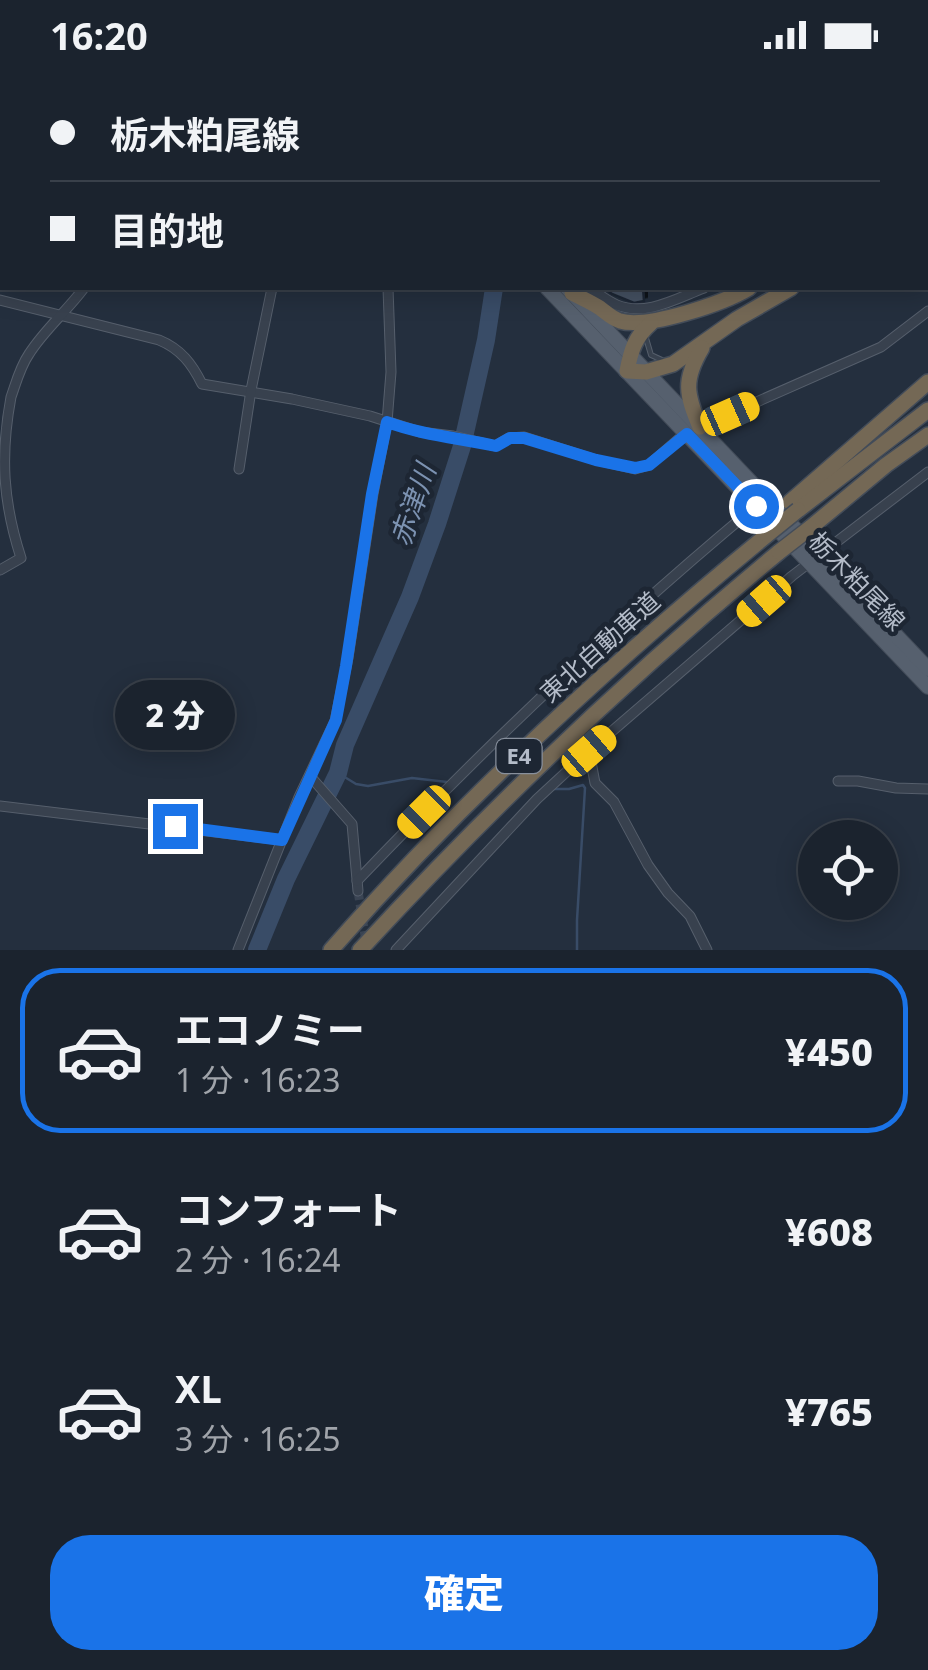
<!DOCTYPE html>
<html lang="ja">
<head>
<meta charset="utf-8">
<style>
  :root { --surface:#1b232e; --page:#242b36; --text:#f1f3f6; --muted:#a0a4aa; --line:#39404a; --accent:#1a73e8 }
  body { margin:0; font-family:"Noto Sans","Noto Sans JP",sans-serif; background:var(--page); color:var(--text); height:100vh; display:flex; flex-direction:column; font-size:38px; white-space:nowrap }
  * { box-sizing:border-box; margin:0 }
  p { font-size:32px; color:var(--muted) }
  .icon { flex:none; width:55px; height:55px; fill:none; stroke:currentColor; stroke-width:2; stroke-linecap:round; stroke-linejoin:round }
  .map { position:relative; height:880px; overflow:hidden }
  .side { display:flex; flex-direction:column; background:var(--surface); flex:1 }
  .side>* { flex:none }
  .hud { position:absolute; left:0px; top:0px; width:930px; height:220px; box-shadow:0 5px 25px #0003,0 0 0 2px var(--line); display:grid; align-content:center; height:220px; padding:0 50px; background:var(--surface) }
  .controls { position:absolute; left:798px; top:750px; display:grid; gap:20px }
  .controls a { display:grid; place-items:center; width:100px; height:100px; border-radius:50%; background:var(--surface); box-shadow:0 5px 25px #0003,0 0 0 2px var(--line); font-size:50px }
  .end { position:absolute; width:45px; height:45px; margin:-22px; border:12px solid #1a73e8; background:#fff; box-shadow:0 0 0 5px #fff }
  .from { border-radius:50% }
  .bubble { position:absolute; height:70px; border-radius:35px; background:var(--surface); box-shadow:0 5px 25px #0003,0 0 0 2px var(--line); font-size:32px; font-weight:800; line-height:70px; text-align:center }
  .car { position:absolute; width:30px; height:60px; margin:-30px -15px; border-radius:12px; box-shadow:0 0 8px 2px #0007; background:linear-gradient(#f5c518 24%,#345 0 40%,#f5c518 0 76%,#345 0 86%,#f5c518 0) }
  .hud b { display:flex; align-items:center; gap:35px; height:95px; font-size:38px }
  .hud b+b { border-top:2px solid var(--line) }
  .hud i { width:25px; height:25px; background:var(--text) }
  ul { padding:18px 0 0; list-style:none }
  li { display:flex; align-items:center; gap:30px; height:165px; margin:0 20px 15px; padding:0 30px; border:5px solid transparent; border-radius:40px }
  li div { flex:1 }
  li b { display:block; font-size:38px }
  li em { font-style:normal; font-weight:800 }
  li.on { border-color:var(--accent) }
  li>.icon { width:90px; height:90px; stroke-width:1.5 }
  .cta { display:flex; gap:20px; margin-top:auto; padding:20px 50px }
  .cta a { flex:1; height:115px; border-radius:40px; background:var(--accent); color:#fff; font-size:40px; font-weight:800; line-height:115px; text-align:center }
  .status { display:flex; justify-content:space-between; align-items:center; height:70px; padding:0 50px; background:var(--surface); direction:ltr }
  .status svg { height:28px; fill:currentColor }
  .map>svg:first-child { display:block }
</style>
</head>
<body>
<div class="status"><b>16:20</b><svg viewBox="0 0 49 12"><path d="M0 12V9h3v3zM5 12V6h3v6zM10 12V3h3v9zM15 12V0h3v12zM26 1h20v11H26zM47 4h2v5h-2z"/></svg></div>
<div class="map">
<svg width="928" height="880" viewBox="0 0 928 880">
  <defs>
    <filter id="shadow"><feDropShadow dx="4.5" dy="-4.5" stdDeviation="0" flood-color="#0009"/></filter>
  </defs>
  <rect width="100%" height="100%" fill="#242f3e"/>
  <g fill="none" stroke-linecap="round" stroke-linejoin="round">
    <g stroke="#394c67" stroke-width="2.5">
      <path d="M 338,703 L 356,714 L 368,716 L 412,708 L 447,712"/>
      <path d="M 554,719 L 569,719 L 583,715 L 585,718 L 577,850 L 577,880"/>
    </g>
    <g stroke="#394c67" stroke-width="18">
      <path d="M 511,2 L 511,0"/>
      <path d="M 257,880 L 286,809 L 338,703 L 345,675 L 410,527 L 437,454 L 462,376 L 486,270 L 494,218"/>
    </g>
  </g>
  <path fill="#455162" stroke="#1f2835" stroke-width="2.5" filter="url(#shadow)" d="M 605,218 L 643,218 L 644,231 L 634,233 L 612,224 Z"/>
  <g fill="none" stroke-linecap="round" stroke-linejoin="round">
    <path stroke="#3a4453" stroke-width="9" stroke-dasharray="9 4.5" stroke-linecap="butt" d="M 358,821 L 366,872"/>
    <defs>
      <path id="lane" d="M 646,268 L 651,285 L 662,290"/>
      <g id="street">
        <path d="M 194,0 L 196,2"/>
        <path d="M 421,2 L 422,0"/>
        <path d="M 495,2 L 496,0"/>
        <path d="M 539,2 L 539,0"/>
        <path d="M 604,2 L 604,0"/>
        <path d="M 786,2 L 786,0"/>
        <path d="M 589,218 C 598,223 607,231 617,235 C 646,247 677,228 704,218"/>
        <path d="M 0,230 L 159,270 C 181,279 192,294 202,314 L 292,329 L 370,346 L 420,362 L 453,366 L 495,376 L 509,368 L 524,367 L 596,390 L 635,399 L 649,395 L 680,368 L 700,357 L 881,277 L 928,241"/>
        <path d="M 239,399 L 251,320 L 272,218"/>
        <path d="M 0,500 L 21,488 C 3,432 0,386 11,327 C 16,313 20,297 29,284 C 44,260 67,241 84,218"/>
        <path d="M 589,681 L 595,713 L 614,732 L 648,795 L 668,823 L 690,846 L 707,880"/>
        <path d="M 310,706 L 352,754 L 358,821"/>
        <path d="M 838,711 L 858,711 L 896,718 L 928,719"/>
        <path d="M 0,736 L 282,770"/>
        <path d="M 357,811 C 483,679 615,553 756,436"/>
        <path d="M 238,880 L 299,727 L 335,651 L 348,588 L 373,424 L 387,352 L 391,302 L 388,218"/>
        <path d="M 396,880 L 537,729 L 589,681 L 792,506 L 928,402"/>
      </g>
      <g id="primary">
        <path d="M 342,0 L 344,2"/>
        <path d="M 360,0 L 363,2"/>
        <path d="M 547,218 L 928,617"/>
        <path d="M 567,218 L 928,599"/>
      </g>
      <g id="highway">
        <path d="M 928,143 L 928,142"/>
        <path d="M 572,223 C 581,228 591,232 600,238 C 607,243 611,248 620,251 C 648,259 724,233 749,218"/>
        <path d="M 651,253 C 635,267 631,280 627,301 L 646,302 L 673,294 L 737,249 L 791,218"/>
        <path d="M 700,357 C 686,324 683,310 702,278"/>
        <path d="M 790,432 L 928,312"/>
        <path d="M 798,440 L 928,340"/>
        <path d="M 810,458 L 886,395 L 928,365"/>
        <path d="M 331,880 C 463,729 612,592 767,465"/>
        <path d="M 360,880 C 491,738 630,605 779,482"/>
      </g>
    </defs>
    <use href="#lane" stroke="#565f6c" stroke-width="6"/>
    <use href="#street" stroke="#565f6c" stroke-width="11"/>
    <use href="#primary" stroke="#414a57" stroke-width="16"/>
    <use href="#highway" stroke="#434c59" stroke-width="18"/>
    <use href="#lane" stroke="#38414e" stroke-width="4"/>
    <use href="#street" stroke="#38414e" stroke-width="9"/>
    <use href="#primary" stroke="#56606e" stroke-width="14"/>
    <use href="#highway" stroke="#746855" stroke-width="15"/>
    <defs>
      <g id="highway-bridge">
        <path d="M 767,465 L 798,440"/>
        <path d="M 779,482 L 810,458"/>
      </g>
    </defs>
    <use href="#highway-bridge" stroke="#434c59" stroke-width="18" stroke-linecap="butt"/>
    <use href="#highway-bridge" stroke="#746855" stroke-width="15"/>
  </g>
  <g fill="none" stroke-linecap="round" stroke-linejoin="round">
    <path stroke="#1a73e8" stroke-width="12" d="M 175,756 L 282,770 L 336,650 L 346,596 L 372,424 L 387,352 C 422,365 459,368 496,376 L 510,368 L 524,368 L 596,390 L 635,398 L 649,395 L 687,364 L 756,436"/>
  </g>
  <g text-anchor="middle" stroke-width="9" stroke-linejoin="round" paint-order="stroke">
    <rect fill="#1d2633" stroke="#878f9c" stroke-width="2.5" x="496.5" y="669" width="45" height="34" rx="8"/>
    <g font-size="22" font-weight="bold" fill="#b4bcc9">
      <text x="519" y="694">E4</text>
    </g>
    <g font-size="25" fill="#b4bcc9" stroke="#1d2633">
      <text transform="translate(857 511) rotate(46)" y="9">栃木粕尾線</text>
      <text transform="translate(600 577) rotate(-42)" y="9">東北自動車道</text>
    </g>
    <g font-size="28" font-style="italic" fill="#7c92b1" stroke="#1d2633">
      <text transform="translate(413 435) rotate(-71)" y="10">赤津川</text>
    </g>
  </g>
</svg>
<div class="controls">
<a><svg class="icon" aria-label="locate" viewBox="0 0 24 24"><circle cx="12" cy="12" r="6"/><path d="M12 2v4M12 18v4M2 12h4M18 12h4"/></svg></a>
</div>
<i class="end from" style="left:756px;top:436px"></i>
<i class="end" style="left:175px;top:756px"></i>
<div class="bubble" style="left:115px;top:610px;width:120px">2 分</div>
<i class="car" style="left:730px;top:344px;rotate:66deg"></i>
<i class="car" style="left:764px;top:531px;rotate:229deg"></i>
<i class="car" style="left:589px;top:681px;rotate:49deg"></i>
<i class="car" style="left:424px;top:742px;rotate:225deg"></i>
<div class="hud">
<b><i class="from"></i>栃木粕尾線</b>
<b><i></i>目的地</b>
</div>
</div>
<section class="side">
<ul>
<li class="on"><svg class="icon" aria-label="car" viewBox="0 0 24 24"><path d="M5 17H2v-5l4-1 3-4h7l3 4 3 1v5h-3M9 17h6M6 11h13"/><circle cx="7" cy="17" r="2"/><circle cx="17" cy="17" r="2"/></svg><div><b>エコノミー</b><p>1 分 · 16:23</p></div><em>¥450</em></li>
<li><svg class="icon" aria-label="car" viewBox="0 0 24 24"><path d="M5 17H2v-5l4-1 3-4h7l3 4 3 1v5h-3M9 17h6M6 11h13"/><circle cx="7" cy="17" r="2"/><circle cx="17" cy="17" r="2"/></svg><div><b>コンフォート</b><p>2 分 · 16:24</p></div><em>¥608</em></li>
<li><svg class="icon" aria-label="car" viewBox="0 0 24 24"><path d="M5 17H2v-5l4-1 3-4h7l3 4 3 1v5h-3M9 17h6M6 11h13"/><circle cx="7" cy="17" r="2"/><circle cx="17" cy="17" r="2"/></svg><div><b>XL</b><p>3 分 · 16:25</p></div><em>¥765</em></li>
</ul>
<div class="cta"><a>確定</a></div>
</section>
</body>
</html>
